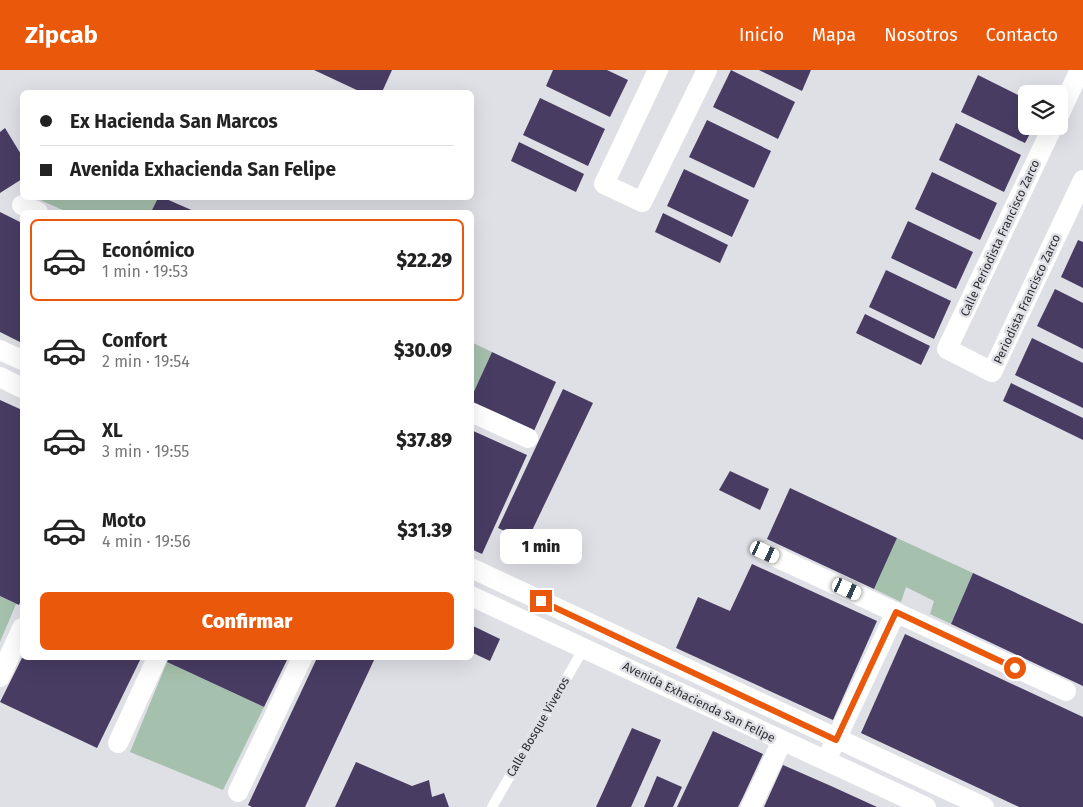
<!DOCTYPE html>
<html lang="es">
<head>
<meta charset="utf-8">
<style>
  :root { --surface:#fff; --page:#f2f2f2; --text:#222; --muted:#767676; --line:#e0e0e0; --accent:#ea580c }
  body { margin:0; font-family:"Fira Sans",sans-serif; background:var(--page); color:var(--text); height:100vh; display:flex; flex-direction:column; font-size:19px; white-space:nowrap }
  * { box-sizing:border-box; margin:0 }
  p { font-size:16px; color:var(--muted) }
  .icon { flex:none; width:28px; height:28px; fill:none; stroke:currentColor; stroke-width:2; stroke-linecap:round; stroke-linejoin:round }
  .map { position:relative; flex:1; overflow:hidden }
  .panel { position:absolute; left:20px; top:140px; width:454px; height:450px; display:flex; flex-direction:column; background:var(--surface); border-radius:8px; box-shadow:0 5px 20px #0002 }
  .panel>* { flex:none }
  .hud { position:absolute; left:20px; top:20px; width:454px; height:110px; border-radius:8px; box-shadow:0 5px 20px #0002; display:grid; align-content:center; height:110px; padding:0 20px; background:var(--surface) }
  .fabs { position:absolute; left:1018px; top:15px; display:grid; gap:10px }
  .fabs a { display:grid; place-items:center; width:50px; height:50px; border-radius:8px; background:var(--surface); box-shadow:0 5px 20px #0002; font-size:25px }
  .end { position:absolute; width:22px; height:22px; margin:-11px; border:6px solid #ea580c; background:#fff; box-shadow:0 0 0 2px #fff }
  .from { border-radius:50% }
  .bubble { position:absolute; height:35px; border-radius:8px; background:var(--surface); box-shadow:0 5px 20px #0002; font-size:16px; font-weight:800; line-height:35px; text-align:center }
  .car { position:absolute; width:15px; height:30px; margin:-15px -8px; border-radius:6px; box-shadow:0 0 4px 1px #0007; background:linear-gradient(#fff 24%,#345 0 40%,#fff 0 76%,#345 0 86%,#fff 0) }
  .hud b { display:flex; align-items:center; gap:18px; height:48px; font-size:19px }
  .hud b+b { border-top:1px solid var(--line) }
  .hud i { width:12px; height:12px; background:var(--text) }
  ul { padding:9px 0 0; list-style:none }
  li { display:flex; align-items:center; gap:15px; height:82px; margin:0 10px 8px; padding:0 10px; border:2px solid transparent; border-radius:8px }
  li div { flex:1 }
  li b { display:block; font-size:19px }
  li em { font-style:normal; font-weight:800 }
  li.on { border-color:var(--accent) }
  li>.icon { width:45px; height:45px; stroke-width:1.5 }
  .primary-button { display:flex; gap:10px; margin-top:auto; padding:10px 20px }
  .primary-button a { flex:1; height:58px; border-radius:8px; background:var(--accent); color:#fff; font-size:20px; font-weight:800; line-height:58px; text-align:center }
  header { display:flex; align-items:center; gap:30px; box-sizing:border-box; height:70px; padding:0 25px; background:var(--accent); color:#fff }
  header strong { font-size:24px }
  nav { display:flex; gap:28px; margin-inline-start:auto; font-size:18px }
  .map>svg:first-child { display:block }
</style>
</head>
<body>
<header>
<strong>Zipcab</strong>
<nav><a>Inicio</a><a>Mapa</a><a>Nosotros</a><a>Contacto</a></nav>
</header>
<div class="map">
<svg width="1083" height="737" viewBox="0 0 1083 737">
  <rect width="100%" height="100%" fill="#dfdfe6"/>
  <g fill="#a5c0ac">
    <path d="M 36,128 L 158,128 L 151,142 L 67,142 Z"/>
    <path d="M 471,272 L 492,282 L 471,328 Z"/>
    <path d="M 897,468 L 973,503 L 951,554 L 930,544 L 934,531 L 906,517 L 901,532 L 874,519 Z"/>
    <path d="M 0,526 L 16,534 L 0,572 Z"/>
    <path d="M 167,592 L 264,637 L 223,720 L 130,682 Z"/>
  </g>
  <g fill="#483c63">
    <path d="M 314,0 L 392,0 L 382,22 L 361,22 Z"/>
    <path d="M 553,0 L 607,0 L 628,10 L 610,47 L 546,16 Z"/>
    <path d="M 731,0 L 795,32 L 778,69 L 713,37 Z"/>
    <path d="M 759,0 L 811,0 L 802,21 Z"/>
    <path d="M 978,5 L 1026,29 L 1026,56 L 1034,56 L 1025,73 L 961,42 Z"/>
    <path d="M 540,28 L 605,59 L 588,96 L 523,65 Z"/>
    <path d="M 707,50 L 771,81 L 754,118 L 689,87 Z"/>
    <path d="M 956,53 L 1021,85 L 1004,122 L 939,90 Z"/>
    <path d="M 5,58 L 22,86 L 22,109 L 0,123 L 0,62 Z"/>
    <path d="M 519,72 L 584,104 L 576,122 L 511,91 Z"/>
    <path d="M 684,99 L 749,130 L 732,167 L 667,136 Z"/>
    <path d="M 932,102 L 997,133 L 980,170 L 915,139 Z"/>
    <path d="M 158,128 L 164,128 L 196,142 L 151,142 Z"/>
    <path d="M 0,142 L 22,153 L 22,273 L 0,262 Z"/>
    <path d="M 663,143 L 728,175 L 720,193 L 655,162 Z"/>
    <path d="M 908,151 L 973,182 L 956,219 L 891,188 Z"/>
    <path d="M 1078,170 L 1083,172 L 1083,218 L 1061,207 Z"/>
    <path d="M 886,200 L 951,231 L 934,269 L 869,237 Z"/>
    <path d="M 1055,219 L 1083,233 L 1083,279 L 1037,256 Z"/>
    <path d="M 865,244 L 930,276 L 921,295 L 856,263 Z"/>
    <path d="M 1032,268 L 1083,293 L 1083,338 L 1015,305 Z"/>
    <path d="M 492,282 L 556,312 L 533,363 L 471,334 L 471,328 Z"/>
    <path d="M 1011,313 L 1083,348 L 1083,370 L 1003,331 Z"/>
    <path d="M 563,319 L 593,333 L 527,471 L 498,458 Z"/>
    <path d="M 0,330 L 22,340 L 22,528 L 19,535 L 0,526 Z"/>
    <path d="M 471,360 L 527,385 L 482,484 L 471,479 Z"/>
    <path d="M 730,401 L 769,419 L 760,440 L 719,420 Z"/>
    <path d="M 790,418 L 897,468 L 874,519 L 767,469 Z"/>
    <path d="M 752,494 L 877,551 L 833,650 L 676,578 L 698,527 L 730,541 Z"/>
    <path d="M 973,503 L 1083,554 L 1083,616 L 951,554 Z"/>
    <path d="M 471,555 L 500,569 L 490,591 L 471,582 Z"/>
    <path d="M 905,564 L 1083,647 L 1083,737 L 1019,737 L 861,663 Z"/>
    <path d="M 22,588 L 141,588 L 97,678 L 0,632 Z"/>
    <path d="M 169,588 L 288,588 L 264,637 L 167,592 Z"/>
    <path d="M 317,588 L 375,588 L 305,737 L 252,737 L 248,735 Z"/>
    <path d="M 632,658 L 661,670 L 631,737 L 596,737 Z"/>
    <path d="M 713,661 L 763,684 L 743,727 L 738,737 L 677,737 Z"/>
    <path d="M 356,692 L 412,716 L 429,710 L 432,727 L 444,723 L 449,737 L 335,737 Z"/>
    <path d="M 783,695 L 831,716 L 877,737 L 764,737 Z"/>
    <path d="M 657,706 L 682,717 L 673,737 L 644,737 Z"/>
  </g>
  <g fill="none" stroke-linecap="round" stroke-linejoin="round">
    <path stroke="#fff" stroke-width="10" d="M 492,737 L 584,578"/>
    <g stroke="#fff" stroke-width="20">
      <path d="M 658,0 L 604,114 L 642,132 L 707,0"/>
      <path d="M 1059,45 L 1078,4"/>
      <path d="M 1053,56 L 947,279 L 992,302 L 1083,110"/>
      <path d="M 22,135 L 38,142"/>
      <path d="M 0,280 L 22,290"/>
      <path d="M 0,307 L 22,318"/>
      <path d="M 471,342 L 528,368"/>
      <path d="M 765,482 L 1066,621"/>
      <path d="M 471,498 L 984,737"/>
      <path d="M 471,526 L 926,737"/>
      <path d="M 0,607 L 22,558"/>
      <path d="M 118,673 L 157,588"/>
      <path d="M 831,680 L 896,542"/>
      <path d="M 238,722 L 302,588"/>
      <path d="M 751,737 L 782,671"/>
    </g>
  </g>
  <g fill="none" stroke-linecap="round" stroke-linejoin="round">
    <path stroke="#ea580c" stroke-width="6" d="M 541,531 L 836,670 L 896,542 L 1015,598"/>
  </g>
  <g text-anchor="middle" stroke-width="5" stroke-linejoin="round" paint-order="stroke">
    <g font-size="12" fill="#2e2e31" stroke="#dfdfe6">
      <text transform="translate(1000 168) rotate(-65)" y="4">Calle Periodista Francisco Zarco</text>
      <text transform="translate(1027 229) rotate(-65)" y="4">Periodista Francisco Zarco</text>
      <text transform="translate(699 632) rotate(26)" y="4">Avenida Exhacienda San Felipe</text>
      <text transform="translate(538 657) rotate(-60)" y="4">Calle Bosque Viveros</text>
    </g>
  </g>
</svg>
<div class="fabs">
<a><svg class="icon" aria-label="layers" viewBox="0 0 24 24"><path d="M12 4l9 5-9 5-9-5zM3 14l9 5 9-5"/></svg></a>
</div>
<i class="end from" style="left:1015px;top:598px"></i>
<i class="end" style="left:541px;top:531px"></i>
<div class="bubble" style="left:500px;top:459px;width:82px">1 min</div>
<i class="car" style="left:765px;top:482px;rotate:115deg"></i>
<i class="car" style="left:847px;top:519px;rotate:115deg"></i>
<div class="hud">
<b><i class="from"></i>Ex Hacienda San Marcos</b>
<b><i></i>Avenida Exhacienda San Felipe</b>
</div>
<section class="panel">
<ul>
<li class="on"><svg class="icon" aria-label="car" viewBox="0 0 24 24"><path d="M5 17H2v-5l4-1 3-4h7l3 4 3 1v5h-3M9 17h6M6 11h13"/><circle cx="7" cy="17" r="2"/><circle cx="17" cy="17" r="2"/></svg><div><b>Económico</b><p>1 min · 19:53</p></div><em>$22.29</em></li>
<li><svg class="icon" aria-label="car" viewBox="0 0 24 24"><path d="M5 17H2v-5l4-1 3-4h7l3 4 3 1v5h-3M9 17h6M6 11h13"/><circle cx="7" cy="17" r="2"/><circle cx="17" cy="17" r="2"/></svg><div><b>Confort</b><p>2 min · 19:54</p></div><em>$30.09</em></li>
<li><svg class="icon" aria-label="car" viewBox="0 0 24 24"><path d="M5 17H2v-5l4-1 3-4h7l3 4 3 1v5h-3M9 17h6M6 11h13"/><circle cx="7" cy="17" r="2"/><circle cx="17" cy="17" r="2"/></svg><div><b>XL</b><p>3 min · 19:55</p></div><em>$37.89</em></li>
<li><svg class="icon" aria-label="car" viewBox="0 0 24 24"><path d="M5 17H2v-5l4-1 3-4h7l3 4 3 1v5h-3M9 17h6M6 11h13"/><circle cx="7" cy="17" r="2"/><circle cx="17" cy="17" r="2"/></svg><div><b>Moto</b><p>4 min · 19:56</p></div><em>$31.39</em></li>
</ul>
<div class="primary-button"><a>Confirmar</a></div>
</section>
</div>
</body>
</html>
